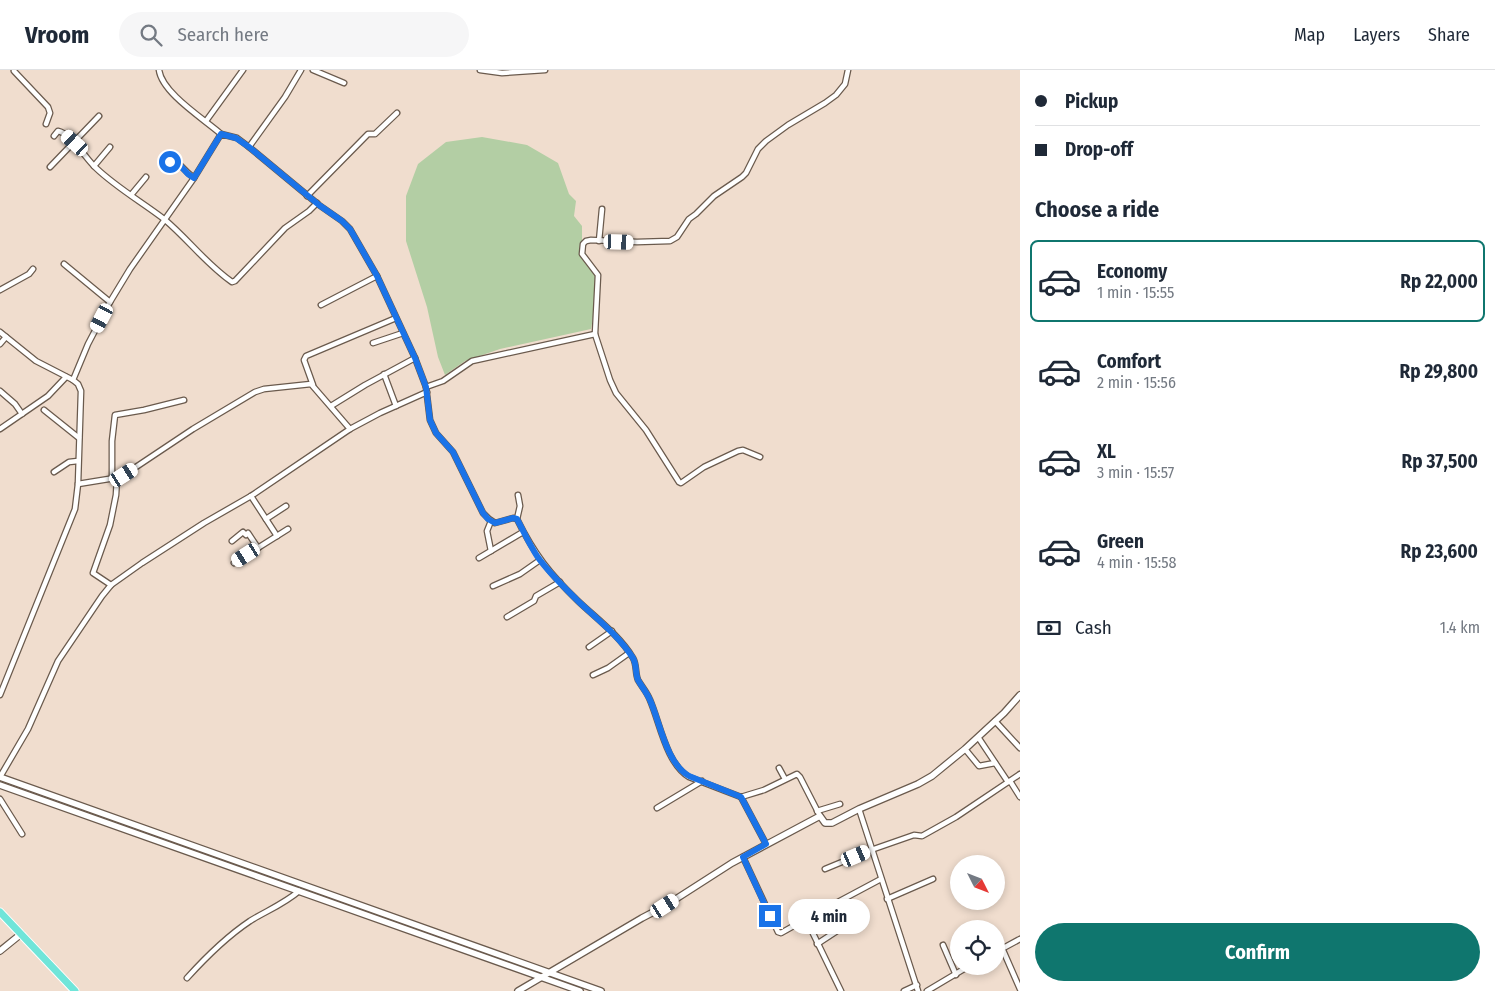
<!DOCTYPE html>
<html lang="en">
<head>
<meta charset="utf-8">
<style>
  :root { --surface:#fff; --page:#f6f6f7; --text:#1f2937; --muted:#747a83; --line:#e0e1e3; --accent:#0f766e }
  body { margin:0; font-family:"Fira Sans Condensed",sans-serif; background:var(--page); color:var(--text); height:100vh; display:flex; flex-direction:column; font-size:19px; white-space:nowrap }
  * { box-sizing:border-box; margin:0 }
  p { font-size:16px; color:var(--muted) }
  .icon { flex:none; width:28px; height:28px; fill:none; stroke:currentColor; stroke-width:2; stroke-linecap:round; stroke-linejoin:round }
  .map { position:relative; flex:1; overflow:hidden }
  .drawer { display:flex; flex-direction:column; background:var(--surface); width:475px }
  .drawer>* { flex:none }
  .top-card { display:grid; align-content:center; height:110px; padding:0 15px; background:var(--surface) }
  .needle { width:32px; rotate:132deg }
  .tools { position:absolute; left:950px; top:785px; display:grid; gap:10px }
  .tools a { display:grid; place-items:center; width:55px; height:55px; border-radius:50%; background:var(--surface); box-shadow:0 2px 8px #0003; font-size:25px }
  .end { position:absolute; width:22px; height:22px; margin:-11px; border:6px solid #1a73e8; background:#fff; box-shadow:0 0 0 2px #fff }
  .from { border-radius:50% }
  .bubble { position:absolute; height:35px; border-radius:18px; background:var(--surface); box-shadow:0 2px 8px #0003; font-size:16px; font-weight:700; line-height:35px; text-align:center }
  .car { position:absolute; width:15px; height:30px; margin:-15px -8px; border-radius:6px; box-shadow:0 0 4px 1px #0007; background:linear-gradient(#fff 24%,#345 0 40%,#fff 0 76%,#345 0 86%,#fff 0) }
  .top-card b { display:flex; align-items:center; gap:18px; height:48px; font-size:19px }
  .top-card b+b { border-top:1px solid var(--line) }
  .top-card i { width:12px; height:12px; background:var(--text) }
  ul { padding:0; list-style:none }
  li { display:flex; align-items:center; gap:15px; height:82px; margin:0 10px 8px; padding:0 5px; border:2px solid transparent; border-radius:8px }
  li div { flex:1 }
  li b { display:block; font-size:19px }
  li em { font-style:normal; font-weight:700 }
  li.current { border-color:var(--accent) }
  li>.icon { width:45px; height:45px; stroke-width:1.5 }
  h2 { padding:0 15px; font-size:22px; line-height:60px }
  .pay { display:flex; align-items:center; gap:12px; height:55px; padding:0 15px; font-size:19px }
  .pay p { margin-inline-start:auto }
  .primary-button { display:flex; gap:10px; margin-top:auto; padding:10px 15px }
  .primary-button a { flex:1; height:58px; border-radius:30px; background:var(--accent); color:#fff; font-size:20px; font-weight:700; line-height:58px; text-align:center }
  header { display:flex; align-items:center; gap:30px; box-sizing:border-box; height:70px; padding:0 25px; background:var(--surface); border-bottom:1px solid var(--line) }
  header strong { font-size:24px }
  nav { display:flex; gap:28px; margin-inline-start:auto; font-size:18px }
  .search { width:350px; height:45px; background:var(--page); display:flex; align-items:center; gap:12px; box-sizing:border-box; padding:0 18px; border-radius:28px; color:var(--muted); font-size:19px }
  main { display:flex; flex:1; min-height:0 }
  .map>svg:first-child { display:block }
</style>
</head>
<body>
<header>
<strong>Vroom</strong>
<div class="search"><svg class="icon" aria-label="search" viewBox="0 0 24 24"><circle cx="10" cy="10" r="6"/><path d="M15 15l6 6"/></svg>Search here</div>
<nav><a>Map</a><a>Layers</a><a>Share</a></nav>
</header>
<main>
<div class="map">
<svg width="1020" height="921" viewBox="0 0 1020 921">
  <rect width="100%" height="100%" fill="#f0ddce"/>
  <path fill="#b3cea4" d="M 482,67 L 527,75 L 558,93 L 569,124 L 576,131 L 574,146 L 582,156 L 582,177 L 598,205 L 596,231 L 591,259 L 500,279 L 465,291 L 445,305 L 438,287 L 427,237 L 406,171 L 406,126 L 418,94 L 446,72 Z"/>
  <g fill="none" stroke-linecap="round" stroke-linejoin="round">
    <defs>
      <g id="minor">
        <path d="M 159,0 C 162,23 204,49 221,64"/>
        <path d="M 313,0 L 344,13"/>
        <path d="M 480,0 L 502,3 L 545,0"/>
        <path d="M 14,1 L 48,37 L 50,43 L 46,54"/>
        <path d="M 206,51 L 243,0"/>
        <path d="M 54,66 L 58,61 C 72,64 85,88 96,98 C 117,118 142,132 164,149 C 188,169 206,194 232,212 L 235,211 L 285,158 L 309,141 L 317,133"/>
        <path d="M 249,77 L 285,27 L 301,0"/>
        <path d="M 170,92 L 177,92 L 188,103 L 194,108"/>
        <path d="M 94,96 L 110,77"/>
        <path d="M 50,97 L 99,46"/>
        <path d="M 131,125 L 146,107"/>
        <path d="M 307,126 L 368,64 L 375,64 L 397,43"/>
        <path d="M 599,171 L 602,139"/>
        <path d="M 64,194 L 110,232"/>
        <path d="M 0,220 L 29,204 L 33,199"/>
        <path d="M 321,235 L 377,206"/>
        <path d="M 0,262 L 36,291 L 73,310"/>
        <path d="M 373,273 L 403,263"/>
        <path d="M 0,274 L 6,267"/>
        <path d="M 384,304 L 396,336"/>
        <path d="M 313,315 L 304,290 L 306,286 L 396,248"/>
        <path d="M 426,317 L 443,311 L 472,291 L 595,264"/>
        <path d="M 0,321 L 15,334 L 22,344"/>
        <path d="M 331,336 L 365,315 L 415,288"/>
        <path d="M 44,340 L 79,368"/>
        <path d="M 0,359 L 48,326 L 66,307"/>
        <path d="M 760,387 L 743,380 L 738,381 L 704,397 L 681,413 L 679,412 L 646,360 L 616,323 L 610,310 L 595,264 L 598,205 L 582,184 L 583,174 L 586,171 L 591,170 L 637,172 L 670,171 L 677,167 L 689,149 L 696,144 L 714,126 L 742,107 L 746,103 L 758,79 L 766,71 L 788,55 L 825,33 L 836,25 L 845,14 L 848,0"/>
        <path d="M 54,402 L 69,392 L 78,391"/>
        <path d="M 112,409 L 112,371 L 115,345 L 144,340 L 184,330"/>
        <path d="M 78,414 L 121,407 L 193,359 L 255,322 L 264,319 L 311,314 L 350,359"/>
        <path d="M 251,426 L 277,466"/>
        <path d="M 266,449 L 286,436"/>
        <path d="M 517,449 L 520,436 L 518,425"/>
        <path d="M 491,451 L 487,461 L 491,481"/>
        <path d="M 232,471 L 243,462 L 246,465 L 248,463 L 258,478"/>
        <path d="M 479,488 L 523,462"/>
        <path d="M 234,493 L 288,459"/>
        <path d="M 111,515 L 93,503 L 110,455 L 116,425 L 117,408"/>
        <path d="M 493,516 L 520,504 L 540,490"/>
        <path d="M 507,547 L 534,531 L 536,526 L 560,512"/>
        <path d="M 589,577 L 612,561"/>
        <path d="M 593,605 L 608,598 L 629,583"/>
        <path d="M 0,625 L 75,439 L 78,414 L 81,321 L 78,314 L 73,310 L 88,274 L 110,232 L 130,199 L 194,108 L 221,64 L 237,68 L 249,77 L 319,135 L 342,151 L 350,159 L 377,206 L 415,288 L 426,317 L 430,350 L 436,363 L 453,382 L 483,443 L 489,449 L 495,453 L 513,448 L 517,449 C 534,484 550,504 578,531 C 597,549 619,565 633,588 C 637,595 635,603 638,610 C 642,617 647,622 650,630 C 660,653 666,693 689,707 L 741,727 L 764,720 L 797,704 L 800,707 L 820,746"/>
        <path d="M 995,651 L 1020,678"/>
        <path d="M 978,667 L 1008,712"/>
        <path d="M 965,679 L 979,696 L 995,693"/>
        <path d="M 779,698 L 785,709"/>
        <path d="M 0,707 L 28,659 L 58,591 L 102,526 L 111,515 L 142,493 L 204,453 L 251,426 L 350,359 L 380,343 L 427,322"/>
        <path d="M 1010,711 L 1020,727"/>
        <path d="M 741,727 L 766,774"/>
        <path d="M 0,729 L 22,764"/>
        <path d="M 657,738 L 702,711"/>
        <path d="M 859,739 L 918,921"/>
        <path d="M 817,741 L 840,734"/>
        <path d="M 743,787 L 778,862 L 781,863 L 806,849"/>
        <path d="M 825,799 L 871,780 L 914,765 L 922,766 L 956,747 L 1020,704"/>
        <path d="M 887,829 L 933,809"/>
        <path d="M 817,874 L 846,855"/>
        <path d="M 943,875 L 956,905"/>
        <path d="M 1002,878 L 1020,919"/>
        <path d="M 996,882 L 1020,869"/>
        <path d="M 187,908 C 206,887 226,867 250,851 C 266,841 284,834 299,821"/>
        <path d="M 841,921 L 806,849 L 881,809"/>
        <path d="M 904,921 L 917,915"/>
        <path d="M 927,921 L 969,896"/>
      </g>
      <g id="tertiary">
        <path d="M 0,707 L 601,921"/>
        <path d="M 0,715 L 580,921"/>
        <path d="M 0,881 L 21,864"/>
        <path d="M 518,921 L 642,848 L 665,836 L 732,793 L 820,746 L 825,753 L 832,753 L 859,739 L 918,714 L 932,706 L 965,679 L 1004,643 L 1020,625"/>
      </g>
      <path id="primary" d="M 0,842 L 75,921"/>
    </defs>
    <use href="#minor" stroke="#6a5a4d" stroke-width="7"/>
    <use href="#tertiary" stroke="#6a5a4d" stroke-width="8"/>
    <use href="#primary" stroke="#fff" stroke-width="9"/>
    <use href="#minor" stroke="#fff" stroke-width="4.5"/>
    <use href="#tertiary" stroke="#fff" stroke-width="5.5"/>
    <use href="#primary" stroke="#70e5d9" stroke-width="7"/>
  </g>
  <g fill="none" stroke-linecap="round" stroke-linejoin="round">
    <path stroke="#1a73e8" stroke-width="6" d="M 170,92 L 177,92 L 188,104 L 194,108 L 221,64 L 236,68 L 249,77 L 319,135 L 342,151 L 350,159 L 377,206 L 415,288 L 426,317 L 430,350 L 436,363 L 453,382 L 483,443 L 488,449 L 495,453 L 513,448 L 517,449 C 524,462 529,474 537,486 C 548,502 564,517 578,531 C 597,549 618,565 633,588 C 637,595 635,603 638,610 C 642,617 647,623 650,630 C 660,652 666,693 689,706 L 741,727 L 766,774 L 743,787 L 770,846"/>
  </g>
</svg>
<div class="tools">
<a><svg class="needle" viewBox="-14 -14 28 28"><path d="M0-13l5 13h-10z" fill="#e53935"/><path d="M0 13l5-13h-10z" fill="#747a83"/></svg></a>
<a><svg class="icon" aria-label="locate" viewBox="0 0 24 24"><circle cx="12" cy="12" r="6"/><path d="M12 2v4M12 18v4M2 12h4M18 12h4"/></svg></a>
</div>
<i class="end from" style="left:170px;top:92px"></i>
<i class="end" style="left:770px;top:846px"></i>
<div class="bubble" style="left:788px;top:829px;width:82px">4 min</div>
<i class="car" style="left:75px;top:73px;rotate:312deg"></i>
<i class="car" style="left:619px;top:172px;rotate:92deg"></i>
<i class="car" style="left:102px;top:248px;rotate:208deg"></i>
<i class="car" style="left:124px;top:405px;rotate:58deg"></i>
<i class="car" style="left:246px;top:485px;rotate:238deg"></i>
<i class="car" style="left:856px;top:786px;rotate:67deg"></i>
<i class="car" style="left:665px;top:836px;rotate:57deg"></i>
</div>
<section class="drawer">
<div class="top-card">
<b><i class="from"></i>Pickup</b>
<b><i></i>Drop-off</b>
</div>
<h2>Choose a ride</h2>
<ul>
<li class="current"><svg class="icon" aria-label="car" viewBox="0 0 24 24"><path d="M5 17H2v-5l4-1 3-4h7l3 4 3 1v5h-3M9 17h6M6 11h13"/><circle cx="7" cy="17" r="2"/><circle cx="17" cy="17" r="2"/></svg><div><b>Economy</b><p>1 min · 15:55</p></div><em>Rp 22,000</em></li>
<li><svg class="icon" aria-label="car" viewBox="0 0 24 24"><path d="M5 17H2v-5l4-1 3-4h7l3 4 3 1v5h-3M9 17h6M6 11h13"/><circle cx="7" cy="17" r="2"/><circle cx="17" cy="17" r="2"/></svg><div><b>Comfort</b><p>2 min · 15:56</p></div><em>Rp 29,800</em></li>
<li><svg class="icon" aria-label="car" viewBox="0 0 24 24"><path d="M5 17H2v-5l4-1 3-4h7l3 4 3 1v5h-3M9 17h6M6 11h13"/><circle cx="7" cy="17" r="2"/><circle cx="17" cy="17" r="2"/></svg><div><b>XL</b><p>3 min · 15:57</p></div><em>Rp 37,500</em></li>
<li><svg class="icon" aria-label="car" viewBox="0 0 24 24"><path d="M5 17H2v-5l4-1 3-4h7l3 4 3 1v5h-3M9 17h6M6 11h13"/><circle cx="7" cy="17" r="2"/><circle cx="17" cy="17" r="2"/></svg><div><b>Green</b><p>4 min · 15:58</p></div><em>Rp 23,600</em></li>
</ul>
<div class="pay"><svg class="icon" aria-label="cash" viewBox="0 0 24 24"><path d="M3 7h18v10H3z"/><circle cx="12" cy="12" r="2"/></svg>Cash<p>1.4 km</p></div>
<div class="primary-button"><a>Confirm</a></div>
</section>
</main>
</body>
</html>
